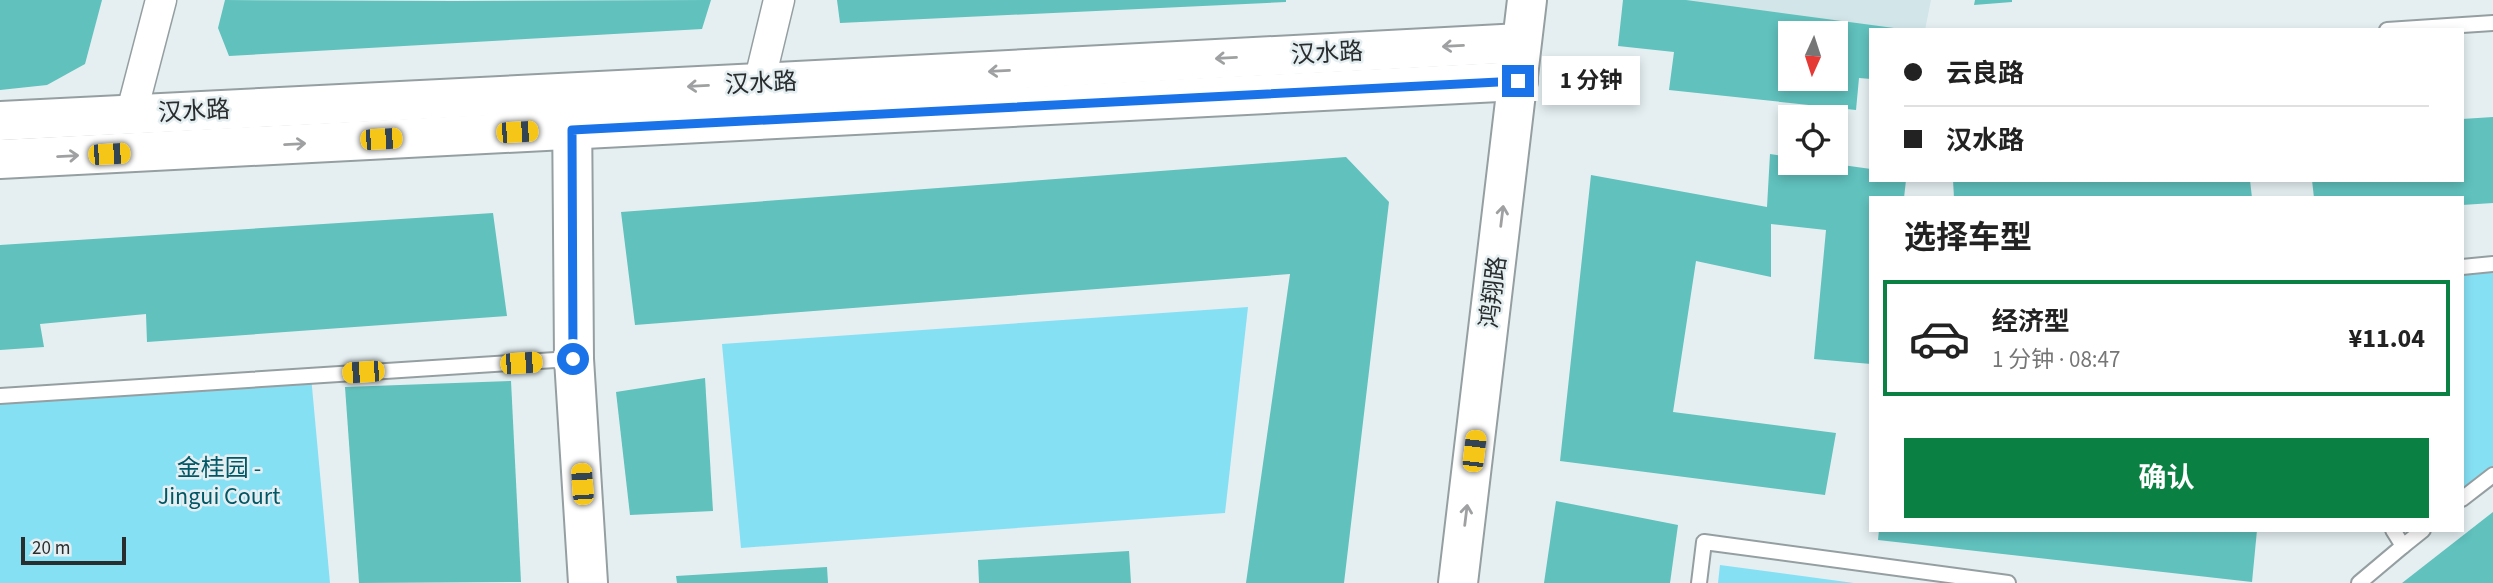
<!DOCTYPE html>
<html lang="zh">
<head>
<meta charset="utf-8">
<style>
  :root { --surface:#fff; --page:#f6f6f6; --text:#222; --muted:#767676; --line:#e0e0e0; --accent:#0b8043 }
  body { margin:0; font-family:"Source Sans 3","Noto Sans SC",sans-serif; background:var(--page); color:var(--text); height:100vh; display:flex; flex-direction:column; font-size:26px; white-space:nowrap }
  * { box-sizing:border-box; margin:0 }
  p { font-size:23px; color:var(--muted) }
  .icon { flex:none; width:38px; height:38px; fill:none; stroke:currentColor; stroke-width:2; stroke-linecap:round; stroke-linejoin:round }
  .map { position:relative; flex:1; overflow:hidden }
  .sheet { position:absolute; left:1869px; top:196px; width:595px; height:336px; display:flex; flex-direction:column; background:var(--surface); border-radius:0px; box-shadow:0 4px 10px #0003 }
  .sheet>* { flex:none }
  .top-card { position:absolute; left:1869px; top:28px; width:595px; height:154px; border-radius:0px; box-shadow:0 4px 10px #0003; display:grid; align-content:center; height:154px; padding:0 35px; background:var(--surface) }
  .needle { width:46px; rotate:183deg }
  .fabs { position:absolute; left:1778px; top:21px; display:grid; gap:14px }
  .fabs a { display:grid; place-items:center; width:70px; height:70px; border-radius:0px; background:var(--surface); box-shadow:0 4px 10px #0003; font-size:35px }
  .scale { position:absolute; left:21px; bottom:18px; width:105px; box-sizing:border-box; padding-left:7px; border:4px solid #292d2e; border-top:0; font-size:19px; line-height:24px; white-space:nowrap; color:#292d2e; -webkit-text-stroke:5px #e5eff2; paint-order:stroke }
  .end { position:absolute; width:32px; height:32px; margin:-16px; border:9px solid #1a73e8; background:#fff; box-shadow:0 0 0 4px #fff }
  .from { border-radius:50% }
  .bubble { position:absolute; height:49px; border-radius:0px; background:var(--surface); box-shadow:0 4px 10px #0003; font-size:23px; font-weight:700; line-height:49px; text-align:center }
  .car { position:absolute; width:21px; height:42px; margin:-21px -10px; border-radius:9px; box-shadow:0 0 5px 2px #0007; background:linear-gradient(#f5c518 24%,#345 0 40%,#f5c518 0 76%,#345 0 86%,#f5c518 0) }
  .top-card b { display:flex; align-items:center; gap:24px; height:66px; font-size:26px }
  .top-card b+b { border-top:2px solid var(--line) }
  .top-card i { width:18px; height:18px; background:var(--text) }
  ul { padding:0; list-style:none }
  li { display:flex; align-items:center; gap:21px; height:116px; margin:0 14px 10px; padding:0 21px; border:4px solid var(--line); border-radius:0px }
  li div { flex:1 }
  li b { display:block; font-size:26px }
  li em { font-style:normal; font-weight:700 }
  li.selected { border-color:var(--accent) }
  li>.icon { width:63px; height:63px; stroke-width:1.5 }
  h2 { padding:0 35px; font-size:32px; line-height:84px }
  .primary-button { display:flex; gap:14px; margin-top:auto; padding:14px 35px }
  .primary-button a { flex:1; height:80px; border-radius:0px; background:var(--accent); color:#fff; font-size:28px; font-weight:700; line-height:80px; text-align:center }
  .map>svg:first-child { display:block }
</style>
</head>
<body>
<div class="map">
<svg width="2493" height="583" viewBox="0 0 2493 583">
  <rect width="100%" height="100%" fill="#e5eff2"/>
  <path fill="#d2e5e9" d="M 1626,0 L 1931,0 L 1925,30 L 1871,30 L 1871,66 L 1836,62 L 1836,33 L 1790,33 L 1790,56 L 1623,36 Z"/>
  <g fill="#86e0f4">
    <path d="M 2493,264 L 2493,471 L 2462,497 L 2462,267 Z"/>
    <path d="M 1248,307 L 1225,513 L 741,548 L 722,344 Z"/>
    <path d="M 311,376 L 330,583 L 0,583 L 0,396 Z"/>
    <path d="M 1720,565 L 1854,583 L 1718,583 Z"/>
  </g>
  <g fill="#60c1bd" fill-rule="evenodd">
    <path d="M 0,0 L 102,0 L 85,64 L 47,85 L 0,90 Z"/>
    <path d="M 225,0 L 453,1 L 711,0 L 702,29 L 229,56 L 218,28 Z"/>
    <path d="M 837,0 L 1286,0 L 1286,2 L 840,23 Z"/>
    <path d="M 1623,0 L 1686,0 L 1909,30 L 1871,30 L 1871,79 L 1859,78 L 1856,110 L 1669,90 L 1674,52 L 1618,46 ZM 1790,33 L 1836,33 L 1836,79 L 1790,79 Z"/>
    <path d="M 1975,0 L 2012,0 L 2012,2 L 1974,5 Z"/>
    <path d="M 2493,117 L 2493,203 L 2462,205 L 2462,198 L 2314,198 L 2312,180 L 2462,180 L 2462,119 Z"/>
    <path d="M 1770,154 L 1790,157 L 1790,163 L 1828,163 L 1871,169 L 1871,180 L 1906,180 L 1904,198 L 1871,198 L 1871,364 L 1814,359 L 1826,230 L 1771,224 L 1771,277 L 1696,261 L 1673,412 L 1836,433 L 1825,495 L 1560,461 L 1591,175 L 1767,207 Z"/>
    <path d="M 1346,157 L 1389,202 L 1344,583 L 1246,583 L 1290,274 L 635,325 L 621,212 Z"/>
    <path d="M 1953,180 L 2250,180 L 2252,198 L 1954,198 Z"/>
    <path d="M 493,213 L 507,316 L 147,342 L 146,314 L 40,324 L 44,347 L 0,350 L 0,245 Z"/>
    <path d="M 705,378 L 713,511 L 630,515 L 616,392 Z"/>
    <path d="M 511,381 L 521,582 L 359,583 L 345,387 Z"/>
    <path d="M 1556,501 L 1678,525 L 1670,583 L 1544,583 Z"/>
    <path d="M 2493,512 L 2493,583 L 2402,583 Z"/>
    <path d="M 1879,530 L 2257,530 L 2252,582 L 1878,540 Z"/>
    <path d="M 1129,551 L 1131,583 L 979,583 L 978,560 Z"/>
    <path d="M 827,567 L 828,583 L 677,583 L 676,576 Z"/>
  </g>
  <g fill="none" stroke-linecap="round" stroke-linejoin="round">
    <defs>
      <g id="lane">
        <path d="M 2387,30 L 2493,23"/>
        <path d="M 2462,267 L 2493,264"/>
        <path d="M 0,396 L 571,359"/>
        <path d="M 2462,499 L 2493,475"/>
        <path d="M 2403,546 L 2423,530"/>
        <path d="M 1699,583 L 1704,542 L 2008,583"/>
        <path d="M 2359,583 L 2403,546 L 2393,530"/>
      </g>
      <g id="street">
        <path d="M 759,83 L 779,0"/>
        <path d="M 131,115 L 161,0"/>
      </g>
      <g id="secondary">
        <path d="M 572,105 L 574,359 L 588,583"/>
        <path d="M 0,121 L 759,83 L 1521,43"/>
        <path d="M 0,159 L 1518,81"/>
        <path d="M 1458,583 L 1527,0"/>
      </g>
    </defs>
    <use href="#lane" stroke="#959fa1" stroke-width="18"/>
    <use href="#street" stroke="#959fa1" stroke-width="33"/>
    <use href="#secondary" stroke="#959fa1" stroke-width="42"/>
    <use href="#lane" stroke="#fff" stroke-width="14"/>
    <use href="#street" stroke="#fff" stroke-width="30"/>
    <use href="#secondary" stroke="#fff" stroke-width="38"/>
  </g>
  <defs><path id="oneway-shaft" d="M-6 0H5M1.5-3L5.5 0L1.5 3" fill="none" stroke-width="1.6" stroke-linecap="round" stroke-linejoin="round" transform="scale(1.75)"/></defs>
  <g stroke="#9fa0a1">
    <use href="#oneway-shaft" transform="translate(1453 46) rotate(177)"/>
    <use href="#oneway-shaft" transform="translate(1226 58) rotate(177)"/>
    <use href="#oneway-shaft" transform="translate(999 71) rotate(177)"/>
    <use href="#oneway-shaft" transform="translate(698 86) rotate(177)"/>
    <use href="#oneway-shaft" transform="translate(295 144) rotate(-3)"/>
    <use href="#oneway-shaft" transform="translate(68 156) rotate(-3)"/>
    <use href="#oneway-shaft" transform="translate(1502 216) rotate(-83)"/>
    <use href="#oneway-shaft" transform="translate(1466 515) rotate(-83)"/>
  </g>
  <g fill="none" stroke-linecap="round" stroke-linejoin="round">
    <path stroke="#1a73e8" stroke-width="9" d="M 573,359 L 572,130 L 1518,81"/>
  </g>
  <g text-anchor="middle" stroke-width="5" stroke-linejoin="round" paint-order="stroke">
    <g font-size="24" fill="#292d2e" stroke="#e5eff2">
      <text transform="translate(1327 53) rotate(-3)" y="8">汉水路</text>
      <text transform="translate(761 83) rotate(-3)" y="8">汉水路</text>
      <text transform="translate(194 111) rotate(-3)" y="8">汉水路</text>
      <text transform="translate(1493 292) rotate(-83)" y="8">鸿翔路</text>
    </g>
    <g font-size="24" fill="#005765" stroke="#e5eff2">
      <text x="219" y="476">金桂园 -<tspan x="219" dy="28">Jingui Court</tspan></text>
    </g>
  </g>
</svg>
<div class="fabs">
<a><svg class="needle" viewBox="-14 -14 28 28"><path d="M0-13l5 13h-10z" fill="#e53935"/><path d="M0 13l5-13h-10z" fill="#767676"/></svg></a>
<a><svg class="icon" aria-label="locate" viewBox="0 0 24 24"><circle cx="12" cy="12" r="6"/><path d="M12 2v4M12 18v4M2 12h4M18 12h4"/></svg></a>
</div>
<div class="scale">20 m</div>
<i class="end from" style="left:573px;top:359px"></i>
<i class="end" style="left:1518px;top:81px"></i>
<div class="bubble" style="left:1542px;top:56px;width:98px">1 分钟</div>
<i class="car" style="left:517px;top:132px;rotate:87deg"></i>
<i class="car" style="left:381px;top:139px;rotate:87deg"></i>
<i class="car" style="left:109px;top:154px;rotate:87deg"></i>
<i class="car" style="left:521px;top:363px;rotate:86deg"></i>
<i class="car" style="left:363px;top:372px;rotate:266deg"></i>
<i class="car" style="left:1474px;top:451px;rotate:7deg"></i>
<i class="car" style="left:582px;top:484px;rotate:356deg"></i>
<div class="top-card">
<b><i class="from"></i>云良路</b>
<b><i></i>汉水路</b>
</div>
<section class="sheet">
<h2>选择车型</h2>
<ul>
<li class="selected"><svg class="icon" aria-label="car" viewBox="0 0 24 24"><path d="M5 17H2v-5l4-1 3-4h7l3 4 3 1v5h-3M9 17h6M6 11h13"/><circle cx="7" cy="17" r="2"/><circle cx="17" cy="17" r="2"/></svg><div><b>经济型</b><p>1 分钟 · 08:47</p></div><em>¥11.04</em></li>
</ul>
<div class="primary-button"><a>确认</a></div>
</section>
</div>
</body>
</html>
